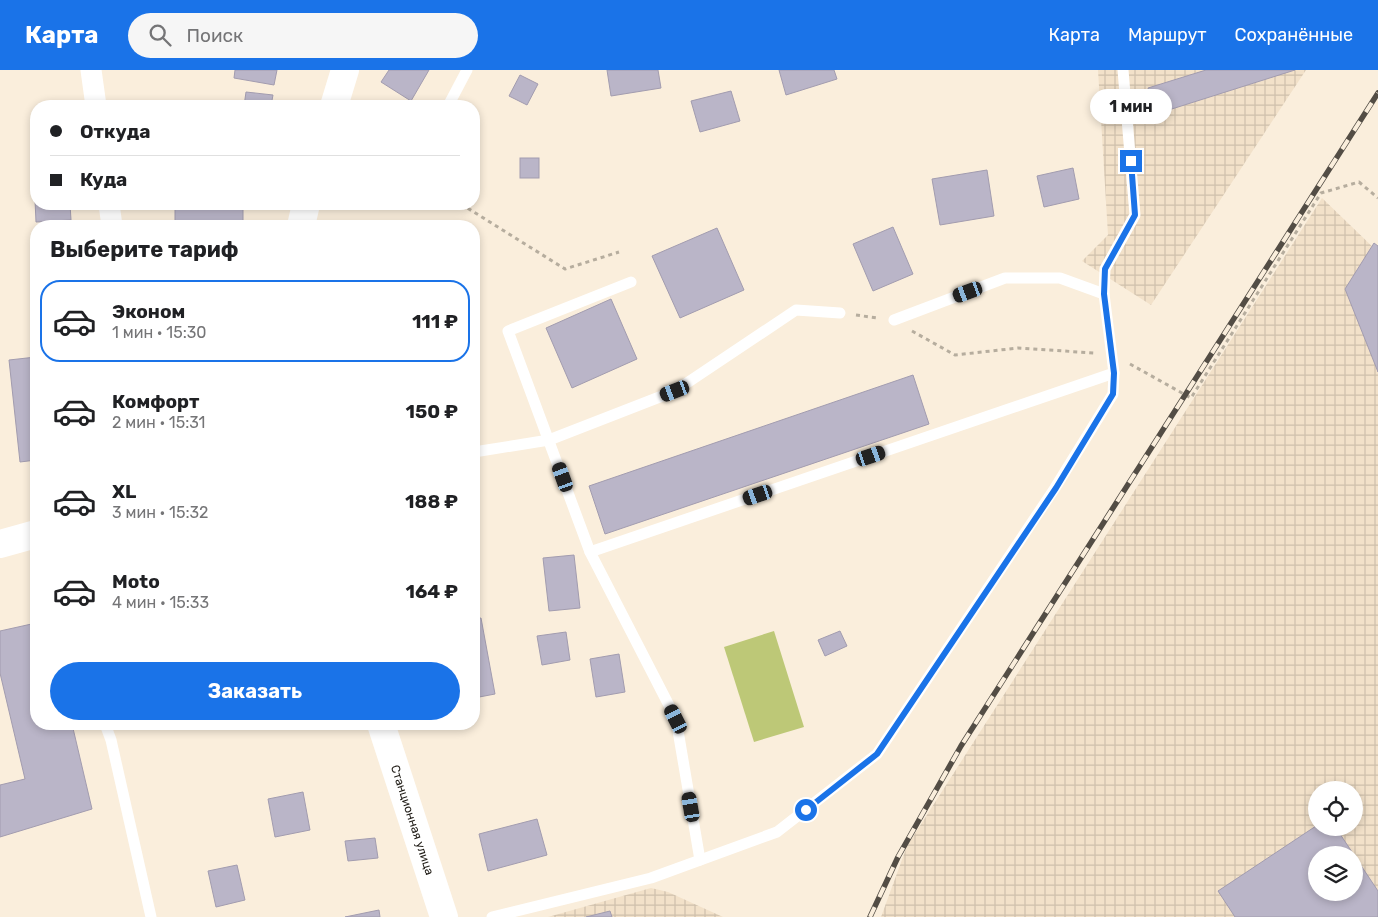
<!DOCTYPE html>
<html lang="ru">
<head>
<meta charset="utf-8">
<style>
  :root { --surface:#fff; --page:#f6f6f6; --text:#202124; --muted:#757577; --line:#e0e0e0; --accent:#1a73e8 }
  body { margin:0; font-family:Rubik,sans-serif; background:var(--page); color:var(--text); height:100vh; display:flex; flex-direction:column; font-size:19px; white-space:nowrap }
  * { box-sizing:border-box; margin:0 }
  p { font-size:16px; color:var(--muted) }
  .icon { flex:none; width:28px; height:28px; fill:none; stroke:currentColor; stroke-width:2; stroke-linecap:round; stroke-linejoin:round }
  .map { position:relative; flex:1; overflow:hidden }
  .side { position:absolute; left:30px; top:150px; width:450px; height:510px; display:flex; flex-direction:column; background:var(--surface); border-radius:20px; box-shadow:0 2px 8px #0003 }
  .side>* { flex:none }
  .banner { position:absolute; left:30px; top:30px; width:450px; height:110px; border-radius:20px; box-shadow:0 2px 8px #0003; display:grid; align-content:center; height:110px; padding:0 20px; background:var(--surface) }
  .controls { position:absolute; left:1308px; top:711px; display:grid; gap:10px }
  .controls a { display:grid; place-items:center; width:55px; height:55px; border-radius:50%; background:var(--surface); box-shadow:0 2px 8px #0003; font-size:25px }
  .end { position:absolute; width:22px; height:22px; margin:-11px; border:6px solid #1a73e8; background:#fff; box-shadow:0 0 0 2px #fff }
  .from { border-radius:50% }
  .bubble { position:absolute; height:35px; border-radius:18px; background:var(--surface); box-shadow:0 2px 8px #0003; font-size:16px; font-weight:700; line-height:35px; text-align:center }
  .car { position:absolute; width:15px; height:30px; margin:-15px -8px; border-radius:6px; box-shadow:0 0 4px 1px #0007; background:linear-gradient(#222 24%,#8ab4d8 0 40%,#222 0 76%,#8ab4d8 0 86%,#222 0) }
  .banner b { display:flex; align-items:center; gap:18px; height:48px; font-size:19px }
  .banner b+b { border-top:1px solid var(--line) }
  .banner i { width:12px; height:12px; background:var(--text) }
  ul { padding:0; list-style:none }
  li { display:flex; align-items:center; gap:15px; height:82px; margin:0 10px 8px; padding:0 10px; border:2px solid transparent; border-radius:20px }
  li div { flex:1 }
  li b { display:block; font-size:19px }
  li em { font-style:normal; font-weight:700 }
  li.on { border-color:var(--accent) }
  li>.icon { width:45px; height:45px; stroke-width:1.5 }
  h2 { padding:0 20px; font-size:22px; line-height:60px }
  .action { display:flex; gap:10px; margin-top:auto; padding:10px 20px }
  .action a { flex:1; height:58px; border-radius:30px; background:var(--accent); color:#fff; font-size:20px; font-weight:700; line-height:58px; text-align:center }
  header { display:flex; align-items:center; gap:30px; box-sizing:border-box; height:70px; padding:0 25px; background:var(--accent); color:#fff }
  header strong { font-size:24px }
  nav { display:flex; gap:28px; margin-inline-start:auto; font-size:18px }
  .search { width:350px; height:45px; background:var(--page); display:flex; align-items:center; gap:12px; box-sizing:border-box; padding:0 18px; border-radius:28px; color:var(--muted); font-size:19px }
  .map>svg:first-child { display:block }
</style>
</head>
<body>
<header>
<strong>Карта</strong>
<div class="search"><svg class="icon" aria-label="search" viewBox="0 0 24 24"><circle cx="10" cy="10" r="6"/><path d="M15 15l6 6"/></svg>Поиск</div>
<nav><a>Карта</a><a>Маршрут</a><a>Сохранённые</a></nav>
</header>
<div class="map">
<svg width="1378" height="847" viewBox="0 0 1378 847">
  <defs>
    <pattern id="industrial-grid" width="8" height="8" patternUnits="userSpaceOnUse" patternTransform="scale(1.25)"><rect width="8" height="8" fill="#f2e1c9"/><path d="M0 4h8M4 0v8" fill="none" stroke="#cfc0ac"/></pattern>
  </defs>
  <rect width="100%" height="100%" fill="#faeedc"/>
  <g fill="url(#industrial-grid)" fill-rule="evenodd">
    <path d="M 1098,0 L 1306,0 L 1151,235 L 1082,191 L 1108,165 Z"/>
    <path d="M 1322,128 L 1378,182 L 1378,847 L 881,847 L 907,776 ZM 1316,720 L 1354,720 L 1354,758 L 1316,758 ZM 1316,785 L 1354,785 L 1354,822 L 1316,822 Z"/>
    <path d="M 651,818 L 668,822 L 723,847 L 548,847 Z"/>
  </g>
  <path fill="#bdc877" d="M 774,561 L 804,657 L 754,672 L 724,577 Z"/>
  <g fill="#bab5c8" stroke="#a29caf" fill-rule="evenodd">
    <path d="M 235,0 L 277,0 L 274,15 L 234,8 Z"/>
    <path d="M 389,0 L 429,0 L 411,31 L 381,12 Z"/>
    <path d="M 607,0 L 658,0 L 661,18 L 611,26 Z"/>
    <path d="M 779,0 L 834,0 L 837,9 L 786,25 Z"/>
    <path d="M 1206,0 L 1295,0 L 1156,44 L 1148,18 Z"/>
    <path d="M 520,5 L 538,14 L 527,35 L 509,26 Z"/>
    <path d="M 731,21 L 740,51 L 700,62 L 691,31 Z"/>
    <path d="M 246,22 L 273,25 L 271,36 L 244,36 Z"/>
    <rect x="520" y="88" width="19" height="20"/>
    <path d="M 1073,98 L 1079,129 L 1044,137 L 1037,106 Z"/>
    <path d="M 987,100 L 994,146 L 940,155 L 932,109 Z"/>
    <path d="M 34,108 L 36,108 L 36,134 L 70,134 L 71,150 L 36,152 Z"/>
    <rect x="175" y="134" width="68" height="22"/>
    <path d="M 893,157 L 913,204 L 873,221 L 853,174 Z"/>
    <path d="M 717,158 L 744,220 L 680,248 L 652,186 Z"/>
    <path d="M 1374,173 L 1378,176 L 1378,302 L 1345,219 Z"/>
    <path d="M 611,229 L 637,289 L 572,318 L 546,258 Z"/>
    <path d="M 36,287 L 36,390 L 20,392 L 9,290 Z"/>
    <path d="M 913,305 L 929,354 L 605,464 L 589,416 Z"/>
    <path d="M 574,485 L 580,538 L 549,541 L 543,488 Z"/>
    <path d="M 481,548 L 495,624 L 474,628 L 474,549 Z"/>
    <path d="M 36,553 L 36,654 L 72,654 L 92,739 L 0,767 L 0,715 L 25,709 L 0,603 L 0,561 Z"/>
    <path d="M 840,561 L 847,576 L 825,586 L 818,570 Z"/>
    <path d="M 566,562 L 570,590 L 542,595 L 537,566 Z"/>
    <path d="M 619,584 L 625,622 L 596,627 L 590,589 Z"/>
    <path d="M 303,722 L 310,760 L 275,767 L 268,729 Z"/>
    <path d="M 537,749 L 547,785 L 488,801 L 479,764 Z"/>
    <path d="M 1316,756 L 1316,758 L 1336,758 L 1378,821 L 1378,847 L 1235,847 L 1218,821 ZM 1316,785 L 1354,785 L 1354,822 L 1316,822 Z"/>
    <path d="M 375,768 L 378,788 L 348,791 L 345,771 Z"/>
    <path d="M 237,795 L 245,830 L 216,837 L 208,801 Z"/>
    <path d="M 379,840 L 380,847 L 345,847 Z"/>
    <path d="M 610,841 L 612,847 L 586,847 Z"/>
  </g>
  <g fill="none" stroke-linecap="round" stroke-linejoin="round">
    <g stroke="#b6ad9e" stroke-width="3" stroke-dasharray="4 4" stroke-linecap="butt">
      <path d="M 461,134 L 565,199 L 619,182"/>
      <path d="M 856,245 L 877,248"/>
      <path d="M 912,261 L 955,285 L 1018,278 L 1094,283"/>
      <path d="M 1130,294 L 1191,328 L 1321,123 L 1359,112 L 1378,128"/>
    </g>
    <g stroke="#fff" stroke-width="11">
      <path d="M 448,36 L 467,0"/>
      <path d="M 631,212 L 508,261 L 590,482 L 676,649 L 700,790"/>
      <path d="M 894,250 L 1005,208 L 1060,208 L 1104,224"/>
      <path d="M 474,382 L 549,370 L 675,321 L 796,240 L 840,243"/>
      <path d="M 590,482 L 1114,303"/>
      <path d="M 105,654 L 111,670 L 151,847"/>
      <path d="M 492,847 L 651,808 L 777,762 L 877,684 L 1055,418 L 1113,324 L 1114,303 L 1104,224 L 1105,199 L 1135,145 L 1123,0"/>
    </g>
    <g stroke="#fff" stroke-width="21">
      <path d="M 91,0 L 96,36"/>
      <path d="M 109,134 L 112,156"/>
    </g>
    <path stroke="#fff" stroke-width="28" d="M 0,474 L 36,464"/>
    <g stroke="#fff" stroke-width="28">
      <path d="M 334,36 L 345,0"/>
      <path d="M 301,156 L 306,134"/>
      <path id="s1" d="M 381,654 L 444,847"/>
    </g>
    <defs>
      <path id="rail" d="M 870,847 L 898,787 L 961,676 L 1378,23"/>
    </defs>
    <use href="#rail" stroke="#534d45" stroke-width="5.5"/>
    <use href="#rail" stroke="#faeedc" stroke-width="4" stroke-dasharray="11" stroke-linecap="butt"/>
  </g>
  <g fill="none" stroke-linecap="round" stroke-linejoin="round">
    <path stroke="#1a73e8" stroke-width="6" d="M 806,740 L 877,684 L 1056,418 L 1113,324 L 1114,303 L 1104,224 L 1105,199 L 1135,145 L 1131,91"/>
  </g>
  <g text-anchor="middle" stroke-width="4" stroke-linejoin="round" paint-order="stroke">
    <g font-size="12" fill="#1e1a14" stroke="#faeedc">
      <text dy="4" stroke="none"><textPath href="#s1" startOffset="101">Станционная улица</textPath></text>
    </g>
  </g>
</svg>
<div class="controls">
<a><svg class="icon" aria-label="locate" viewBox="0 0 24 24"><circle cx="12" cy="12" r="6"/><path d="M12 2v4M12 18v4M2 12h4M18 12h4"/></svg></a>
<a><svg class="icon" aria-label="layers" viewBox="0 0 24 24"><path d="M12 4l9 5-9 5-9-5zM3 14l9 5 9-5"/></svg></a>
</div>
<i class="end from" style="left:806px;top:740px"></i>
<i class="end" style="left:1131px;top:91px"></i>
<div class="bubble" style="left:1090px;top:19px;width:82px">1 мин</div>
<i class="car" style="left:968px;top:222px;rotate:250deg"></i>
<i class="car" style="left:675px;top:321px;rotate:249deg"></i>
<i class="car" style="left:871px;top:386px;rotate:71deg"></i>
<i class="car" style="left:563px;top:407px;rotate:340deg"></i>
<i class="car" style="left:758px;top:425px;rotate:251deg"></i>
<i class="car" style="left:676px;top:649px;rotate:333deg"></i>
<i class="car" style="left:691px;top:737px;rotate:350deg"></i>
<div class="banner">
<b><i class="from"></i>Откуда</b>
<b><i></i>Куда</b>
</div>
<section class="side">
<h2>Выберите тариф</h2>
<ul>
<li class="on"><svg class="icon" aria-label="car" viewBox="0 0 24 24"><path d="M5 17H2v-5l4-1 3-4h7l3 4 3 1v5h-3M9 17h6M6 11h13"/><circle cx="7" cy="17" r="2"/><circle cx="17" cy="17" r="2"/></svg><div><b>Эконом</b><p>1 мин · 15:30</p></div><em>111 ₽</em></li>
<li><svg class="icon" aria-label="car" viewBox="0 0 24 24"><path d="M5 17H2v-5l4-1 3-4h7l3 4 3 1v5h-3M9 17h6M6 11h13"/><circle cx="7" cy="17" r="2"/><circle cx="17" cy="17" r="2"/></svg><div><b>Комфорт</b><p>2 мин · 15:31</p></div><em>150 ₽</em></li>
<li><svg class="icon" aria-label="car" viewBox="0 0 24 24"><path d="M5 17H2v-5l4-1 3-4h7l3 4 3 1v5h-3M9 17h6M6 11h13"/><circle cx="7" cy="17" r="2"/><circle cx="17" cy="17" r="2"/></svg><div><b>XL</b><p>3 мин · 15:32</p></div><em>188 ₽</em></li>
<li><svg class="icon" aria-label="car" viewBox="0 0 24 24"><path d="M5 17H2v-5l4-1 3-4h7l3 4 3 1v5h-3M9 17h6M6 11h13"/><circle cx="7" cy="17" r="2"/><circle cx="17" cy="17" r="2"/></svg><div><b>Moto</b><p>4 мин · 15:33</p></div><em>164 ₽</em></li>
</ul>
<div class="action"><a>Заказать</a></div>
</section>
</div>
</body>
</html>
